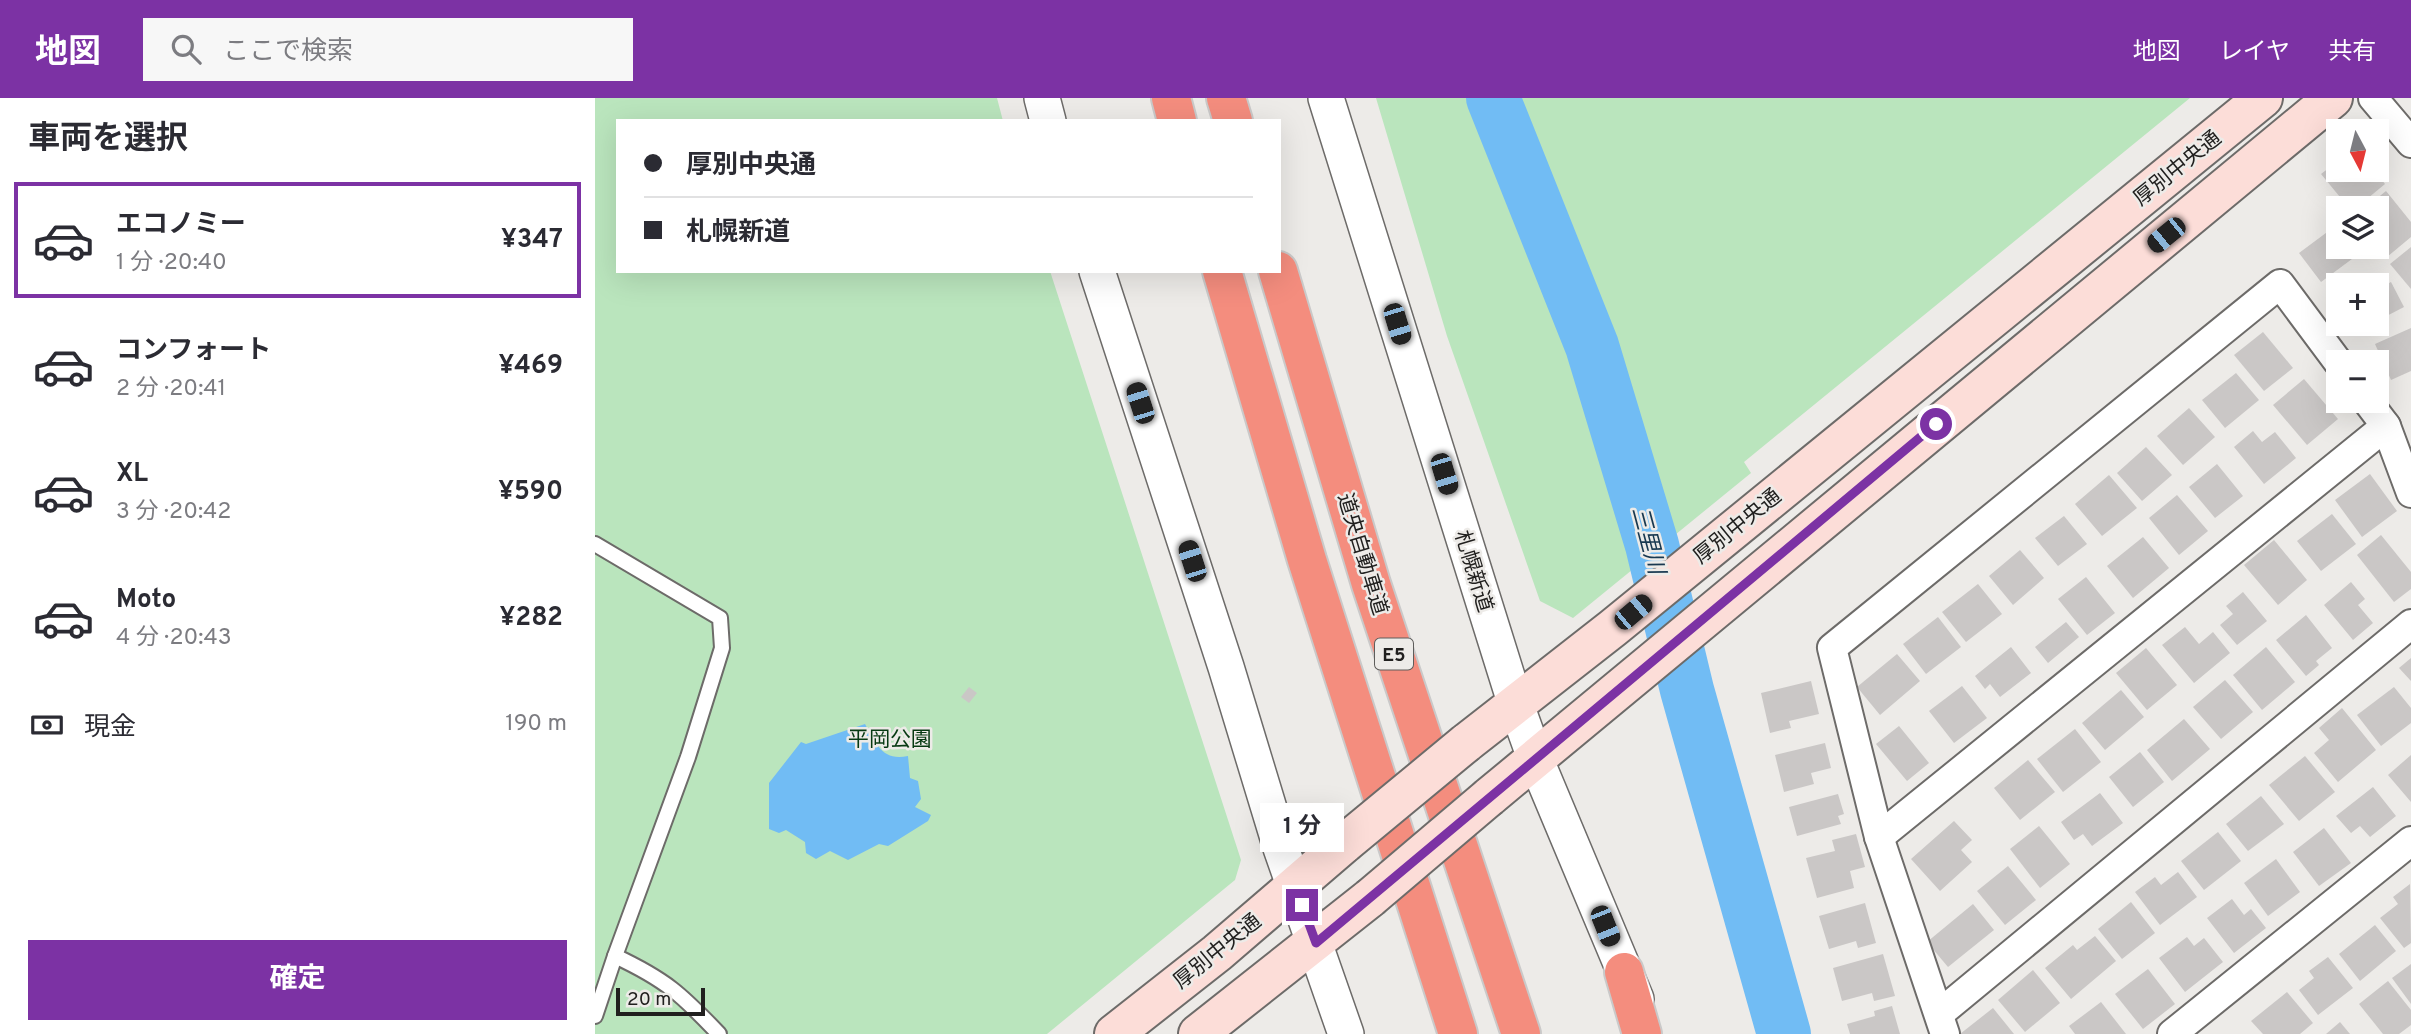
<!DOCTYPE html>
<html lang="ja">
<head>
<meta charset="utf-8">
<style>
  :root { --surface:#fff; --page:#f7f7f7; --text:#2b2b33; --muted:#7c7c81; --line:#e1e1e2; --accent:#7c32a4 }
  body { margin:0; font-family:Overpass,"Noto Sans JP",sans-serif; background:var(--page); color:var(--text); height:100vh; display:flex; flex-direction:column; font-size:26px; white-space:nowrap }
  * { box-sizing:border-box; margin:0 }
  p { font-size:23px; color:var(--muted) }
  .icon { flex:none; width:38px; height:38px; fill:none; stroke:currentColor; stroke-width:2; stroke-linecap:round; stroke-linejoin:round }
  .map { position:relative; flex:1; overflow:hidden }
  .panel { display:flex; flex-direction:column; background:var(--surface); width:595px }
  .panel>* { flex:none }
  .top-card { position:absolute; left:21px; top:21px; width:665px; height:154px; border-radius:0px; box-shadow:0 7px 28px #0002; display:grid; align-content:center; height:154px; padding:0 28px; background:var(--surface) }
  .needle { width:46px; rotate:173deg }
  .tools { position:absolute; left:1731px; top:21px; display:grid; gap:14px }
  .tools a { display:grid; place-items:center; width:63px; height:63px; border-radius:0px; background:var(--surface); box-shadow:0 7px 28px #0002; font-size:35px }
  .scale { position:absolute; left:21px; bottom:18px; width:89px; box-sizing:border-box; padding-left:7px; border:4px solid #21201f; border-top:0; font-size:19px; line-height:24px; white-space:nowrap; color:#21201f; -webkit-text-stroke:5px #edebe8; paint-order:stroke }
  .end { position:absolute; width:32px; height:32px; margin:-16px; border:9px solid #7c32a4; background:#fff; box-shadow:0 0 0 4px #fff }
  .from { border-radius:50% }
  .bubble { position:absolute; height:49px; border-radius:0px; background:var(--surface); box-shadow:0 7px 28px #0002; font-size:23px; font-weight:700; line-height:49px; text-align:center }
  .car { position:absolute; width:21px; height:42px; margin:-21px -10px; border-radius:9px; box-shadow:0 0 5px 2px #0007; background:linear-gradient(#222 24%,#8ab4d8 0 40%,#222 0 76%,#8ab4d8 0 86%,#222 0) }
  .top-card b { display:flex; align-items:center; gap:24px; height:66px; font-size:26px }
  .top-card b+b { border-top:2px solid var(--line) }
  .top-card i { width:18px; height:18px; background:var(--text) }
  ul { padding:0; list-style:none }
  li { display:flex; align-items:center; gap:21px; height:116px; margin:0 14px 10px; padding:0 14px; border:4px solid transparent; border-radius:0px }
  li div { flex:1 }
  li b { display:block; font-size:26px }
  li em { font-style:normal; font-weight:700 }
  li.active { border-color:var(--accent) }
  li>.icon { width:63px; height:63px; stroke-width:1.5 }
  h2 { padding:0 28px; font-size:32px; line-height:84px }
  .pay { display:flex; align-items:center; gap:18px; height:77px; padding:0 28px; font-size:26px }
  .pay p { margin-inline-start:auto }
  .cta { display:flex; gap:14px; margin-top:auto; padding:14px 28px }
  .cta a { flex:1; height:80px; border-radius:0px; background:var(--accent); color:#fff; font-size:28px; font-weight:700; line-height:80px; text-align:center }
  header { display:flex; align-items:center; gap:42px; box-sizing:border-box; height:98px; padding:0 35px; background:var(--accent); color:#fff }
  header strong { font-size:33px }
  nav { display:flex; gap:38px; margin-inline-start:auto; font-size:24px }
  .search { width:490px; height:63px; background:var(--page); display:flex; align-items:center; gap:18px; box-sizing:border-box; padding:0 24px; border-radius:0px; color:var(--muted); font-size:26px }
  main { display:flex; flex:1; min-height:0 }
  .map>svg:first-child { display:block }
</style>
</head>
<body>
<header>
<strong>地図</strong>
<div class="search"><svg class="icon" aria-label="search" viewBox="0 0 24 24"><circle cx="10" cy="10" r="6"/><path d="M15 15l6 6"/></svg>ここで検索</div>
<nav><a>地図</a><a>レイヤ</a><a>共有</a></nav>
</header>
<main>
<section class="panel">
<h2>車両を選択</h2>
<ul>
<li class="active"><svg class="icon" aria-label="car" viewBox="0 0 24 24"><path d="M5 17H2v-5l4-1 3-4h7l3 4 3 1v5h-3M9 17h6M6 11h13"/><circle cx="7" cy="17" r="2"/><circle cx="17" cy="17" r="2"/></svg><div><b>エコノミー</b><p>1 分 · 20:40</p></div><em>¥347</em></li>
<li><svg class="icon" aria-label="car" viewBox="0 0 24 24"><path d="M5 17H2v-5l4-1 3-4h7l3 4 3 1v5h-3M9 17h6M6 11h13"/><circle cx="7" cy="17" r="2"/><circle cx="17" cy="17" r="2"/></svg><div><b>コンフォート</b><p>2 分 · 20:41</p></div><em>¥469</em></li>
<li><svg class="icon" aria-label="car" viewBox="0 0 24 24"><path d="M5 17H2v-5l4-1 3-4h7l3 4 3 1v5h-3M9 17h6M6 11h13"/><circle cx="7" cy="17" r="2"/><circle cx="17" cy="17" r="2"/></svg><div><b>XL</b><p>3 分 · 20:42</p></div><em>¥590</em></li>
<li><svg class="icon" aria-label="car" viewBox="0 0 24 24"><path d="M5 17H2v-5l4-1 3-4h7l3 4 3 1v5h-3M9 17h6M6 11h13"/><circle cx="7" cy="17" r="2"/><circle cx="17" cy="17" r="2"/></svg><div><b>Moto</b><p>4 分 · 20:43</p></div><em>¥282</em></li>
</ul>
<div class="pay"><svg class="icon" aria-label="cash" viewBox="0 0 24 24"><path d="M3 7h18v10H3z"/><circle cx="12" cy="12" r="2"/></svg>現金<p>190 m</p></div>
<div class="cta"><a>確定</a></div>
</section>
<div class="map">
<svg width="1816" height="936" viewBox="0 0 1816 936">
  <rect width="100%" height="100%" fill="#edebe8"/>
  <g fill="#bae5bd">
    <path d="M 0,0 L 402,0 L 408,23 L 23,23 L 23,173 L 455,173 L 646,762 L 640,782 L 452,936 L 0,936 Z"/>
    <path d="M 781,0 L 1595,0 L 1149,364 L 1156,375 L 978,520 L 945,503 L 852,238 Z"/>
  </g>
  <path fill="#71bcf4" d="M 270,626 C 282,647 287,663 313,658 L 315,680 L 323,683 L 326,701 L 320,709 L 336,717 L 333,723 L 293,748 L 284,746 L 253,762 L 235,753 L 221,761 L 211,755 L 210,744 L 191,732 L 184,735 L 174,731 L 174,685 L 206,644 L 211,646 Z"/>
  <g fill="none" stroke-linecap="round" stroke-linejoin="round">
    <path stroke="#71bcf4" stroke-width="54" d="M 898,0 L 997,248 L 1057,447 L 1092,592 L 1189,936"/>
  </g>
  <g fill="#cac7c6">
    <path d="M 1743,63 L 1743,72 L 1779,72 L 1790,86 L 1761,110 L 1754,110 L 1726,76 Z"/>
    <path d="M 1791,93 L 1816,124 L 1816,139 L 1792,159 L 1782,147 L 1782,110 L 1770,110 Z"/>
    <path d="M 1739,129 L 1743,135 L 1743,149 L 1754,149 L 1761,158 L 1726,184 L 1704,155 Z"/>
    <path d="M 1816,149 L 1816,191 L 1795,166 Z"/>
    <path d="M 1796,184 L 1809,209 L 1782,223 L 1782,191 Z"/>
    <path d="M 1816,230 L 1816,273 L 1796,282 L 1780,246 Z"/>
    <path d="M 1668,234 L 1698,270 L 1669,293 L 1639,257 Z"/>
    <path d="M 1641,275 L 1664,302 L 1630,330 L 1607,302 Z"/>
    <path d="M 1709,281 L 1743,321 L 1712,347 L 1678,307 Z"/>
    <path d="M 1594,310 L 1620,339 L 1588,367 L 1562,338 Z"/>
    <path d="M 1658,333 L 1667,344 L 1680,334 L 1701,360 L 1669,386 L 1639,349 Z"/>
    <path d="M 1551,349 L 1577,377 L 1547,403 L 1522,375 Z"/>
    <path d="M 1622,366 L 1648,398 L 1620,420 L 1594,389 Z"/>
    <path d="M 1775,376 L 1802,413 L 1767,439 L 1740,402 Z"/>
    <path d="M 1514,377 L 1542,410 L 1507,438 L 1480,406 Z"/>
    <path d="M 1582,397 L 1613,433 L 1584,457 L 1554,420 Z"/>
    <path d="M 1737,416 L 1761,446 L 1726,473 L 1702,443 Z"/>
    <path d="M 1469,418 L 1492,446 L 1463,468 L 1440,440 Z"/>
    <path d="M 1786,437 L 1816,474 L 1816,491 L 1799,504 L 1762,457 Z"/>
    <path d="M 1548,439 L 1574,470 L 1538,500 L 1512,468 Z"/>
    <path d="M 1679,442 L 1712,482 L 1683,507 L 1649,467 Z"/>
    <path d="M 1425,452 L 1449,480 L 1418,507 L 1394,478 Z"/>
    <path d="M 1491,479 L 1520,515 L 1492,537 L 1463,501 Z"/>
    <path d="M 1756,484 L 1770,501 L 1763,507 L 1778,525 L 1758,542 L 1729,507 Z"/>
    <path d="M 1383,486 L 1407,516 L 1371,544 L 1347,514 Z"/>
    <path d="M 1648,494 L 1672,523 L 1642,547 L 1625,527 L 1638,516 L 1631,508 Z"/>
    <path d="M 1711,517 L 1737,550 L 1721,563 L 1724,567 L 1711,578 L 1681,542 Z"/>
    <path d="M 1343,519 L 1366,549 L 1331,576 L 1308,546 Z"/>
    <path d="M 1471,524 L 1484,539 L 1453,565 L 1440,549 Z"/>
    <path d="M 1590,529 L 1604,546 L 1618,534 L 1635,555 L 1599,585 L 1567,547 Z"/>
    <path d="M 1416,549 L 1436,575 L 1405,599 L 1395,586 L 1390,591 L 1380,578 Z"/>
    <path d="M 1671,549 L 1700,584 L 1667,612 L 1638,577 Z"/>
    <path d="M 1551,550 L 1582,587 L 1552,612 L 1521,575 Z"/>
    <path d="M 1302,556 L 1325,583 L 1285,617 L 1262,589 Z"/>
    <path d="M 1816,560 L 1816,583 L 1804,570 Z"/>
    <path d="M 1630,582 L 1658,614 L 1626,641 L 1598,609 Z"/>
    <path d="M 1216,583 L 1224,616 L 1194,623 L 1196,630 L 1175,635 L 1166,595 Z"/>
    <path d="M 1367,588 L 1392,620 L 1359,645 L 1334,613 Z"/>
    <path d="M 374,589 L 382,595 L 374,605 L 366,599 Z"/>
    <path d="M 1799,589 L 1816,610 L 1816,625 L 1786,648 L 1762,617 Z"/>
    <path d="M 1526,592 L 1549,619 L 1510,652 L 1487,625 Z"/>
    <path d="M 1747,610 L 1781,652 L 1743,684 L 1719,655 L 1734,642 L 1724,630 Z"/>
    <path d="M 1589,621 L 1615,651 L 1577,683 L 1552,652 Z"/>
    <path d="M 1304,628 L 1334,665 L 1312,683 L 1281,646 Z"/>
    <path d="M 1480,631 L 1506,664 L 1468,694 L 1442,661 Z"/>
    <path d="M 1230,645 L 1236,670 L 1216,675 L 1219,686 L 1189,694 L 1180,657 Z"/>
    <path d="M 1545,654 L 1569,684 L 1538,709 L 1514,679 Z"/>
    <path d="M 1816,657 L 1816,704 L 1793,677 Z"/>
    <path d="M 1710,658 L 1740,694 L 1704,723 L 1674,687 Z"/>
    <path d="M 1433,662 L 1460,694 L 1425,722 L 1399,690 Z"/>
    <path d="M 1778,689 L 1801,718 L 1775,739 L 1765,728 L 1756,735 L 1741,718 Z"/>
    <path d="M 1505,695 L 1528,725 L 1497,748 L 1488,736 L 1479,742 L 1466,724 Z"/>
    <path d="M 1243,696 L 1249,716 L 1243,718 L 1246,726 L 1202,738 L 1194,709 Z"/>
    <path d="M 1666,698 L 1689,726 L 1653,753 L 1631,726 Z"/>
    <path d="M 1359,723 L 1377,742 L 1366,752 L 1377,764 L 1345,793 L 1316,761 Z"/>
    <path d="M 1444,728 L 1475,766 L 1445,790 L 1415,751 Z"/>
    <path d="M 1729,730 L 1756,765 L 1724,788 L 1698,754 Z"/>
    <path d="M 1623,734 L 1646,763 L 1609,792 L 1586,763 Z"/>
    <path d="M 1261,736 L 1270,769 L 1255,773 L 1259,790 L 1222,800 L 1211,760 L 1240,753 L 1237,742 Z"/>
    <path d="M 1681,761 L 1705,794 L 1673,818 L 1649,785 Z"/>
    <path d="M 1413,768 L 1441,802 L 1410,827 L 1382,793 Z"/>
    <path d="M 1583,774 L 1602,799 L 1565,827 L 1540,794 L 1560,779 L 1566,787 Z"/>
    <path d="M 1815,786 L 1816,845 L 1809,850 L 1785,820 L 1803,806 L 1798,799 Z"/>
    <path d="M 1637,801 L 1649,817 L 1656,811 L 1671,830 L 1639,855 L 1612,820 Z"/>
    <path d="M 1536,804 L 1560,835 L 1527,861 L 1503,831 Z"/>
    <path d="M 1270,805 L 1281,845 L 1263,850 L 1261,843 L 1234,851 L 1224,818 Z"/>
    <path d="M 1378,806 L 1399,832 L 1353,869 L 1332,844 Z"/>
    <path d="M 1780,827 L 1801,853 L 1765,883 L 1744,856 Z"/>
    <path d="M 1500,838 L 1521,863 L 1476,901 L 1450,870 L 1478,847 L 1482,852 Z"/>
    <path d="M 1592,839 L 1599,848 L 1609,840 L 1628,864 L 1590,894 L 1564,860 Z"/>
    <path d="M 1288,856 L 1300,898 L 1279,903 L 1277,895 L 1247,903 L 1238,870 Z"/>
    <path d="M 1733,859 L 1758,890 L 1723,917 L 1704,892 L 1719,880 L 1714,873 Z"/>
    <path d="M 1816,866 L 1816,906 L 1797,880 Z"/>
    <path d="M 1553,871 L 1580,906 L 1548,931 L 1520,896 Z"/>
    <path d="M 1438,872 L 1465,905 L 1430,934 L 1403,902 Z"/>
    <path d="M 1793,883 L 1816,912 L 1816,927 L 1804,936 L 1788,936 L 1764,906 Z"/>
    <path d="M 1692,894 L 1718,925 L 1705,936 L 1668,936 L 1656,923 Z"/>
    <path d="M 1506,904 L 1531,936 L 1480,936 L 1474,928 Z"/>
    <path d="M 1297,908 L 1305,936 L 1255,936 L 1252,926 L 1280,918 L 1279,913 Z"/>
    <path d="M 1398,910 L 1419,936 L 1365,936 Z"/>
    <path d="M 1745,924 L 1755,936 L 1731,936 Z"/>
  </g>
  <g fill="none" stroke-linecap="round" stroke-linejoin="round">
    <defs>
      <g id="service">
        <path d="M 0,446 L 125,520 L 127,550 L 93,659 L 20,858"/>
        <path d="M 0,918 L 20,858 C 71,882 86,896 124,936"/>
      </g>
      <g id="minor">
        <path d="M 1778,0 L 1816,45"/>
        <path d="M 1772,303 L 1791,328 L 1816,395"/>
        <path d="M 1284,739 L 1791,328"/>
        <path d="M 1344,916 L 1816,526"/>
        <path d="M 1350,936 L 1284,739 L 1237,550 L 1685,186 L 1743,264"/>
        <path d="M 1577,936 L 1816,743"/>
      </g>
      <g id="tertiary">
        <path d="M 447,0 L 453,23"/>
        <path d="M 731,0 L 920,604 L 940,660 L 1041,901"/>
        <path d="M 502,173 L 631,569 L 686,750 L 751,936"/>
      </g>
      <g id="secondary">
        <path d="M 871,645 L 1018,530 L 1668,0"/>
        <path d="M 894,699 L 1738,0"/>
        <path d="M 519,936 L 622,855 L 750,745"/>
        <path d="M 603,936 L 775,800"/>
      </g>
      <g id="motorway">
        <path d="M 576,0 L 582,23"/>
        <path d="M 631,0 L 638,23"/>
        <path d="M 627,173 L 712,462 L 863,936"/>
        <path d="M 683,173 L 776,486 L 926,936"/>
        <path d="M 1029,874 L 1047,936"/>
      </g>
    </defs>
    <use href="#service" stroke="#6d6b69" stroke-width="18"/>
    <use href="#minor" stroke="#6d6b69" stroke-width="32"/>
    <use href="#tertiary" stroke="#6d6b69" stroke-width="38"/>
    <use href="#secondary" stroke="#6d6b69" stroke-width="42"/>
    <use href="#motorway" stroke="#cac9c9" stroke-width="42"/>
    <use href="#service" stroke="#fff" stroke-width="14"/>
    <use href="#minor" stroke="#fff" stroke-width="28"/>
    <use href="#tertiary" stroke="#fff" stroke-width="35"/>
    <use href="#secondary" stroke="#fcddd8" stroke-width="38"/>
    <use href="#motorway" stroke="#f48d7e" stroke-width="38"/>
    <defs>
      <g id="secondary-bridge">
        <path d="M 750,745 L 871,645"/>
        <path d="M 775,800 L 894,699"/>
      </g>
    </defs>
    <use href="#secondary-bridge" stroke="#6d6b69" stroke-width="42" stroke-linecap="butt"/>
    <use href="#secondary-bridge" stroke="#fcddd8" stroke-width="38"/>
  </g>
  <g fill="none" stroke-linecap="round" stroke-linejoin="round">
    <path stroke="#7c32a4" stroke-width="9" d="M 707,807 L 721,845 L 1341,326"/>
  </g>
  <g text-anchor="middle" stroke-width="5" stroke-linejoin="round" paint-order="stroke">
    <rect fill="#edebe8" stroke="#5e5d5b" stroke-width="2" x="780" y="540.5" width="38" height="31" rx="5"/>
    <g font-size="19" font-weight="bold" fill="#21201f">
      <text x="799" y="563">E5</text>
    </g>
    <g font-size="21" fill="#21201f" stroke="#edebe8">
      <text transform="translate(1582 70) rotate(-39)" y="7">厚別中央通</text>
      <text transform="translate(1142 428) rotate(-39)" y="7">厚別中央通</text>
      <text transform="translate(768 456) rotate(73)" y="7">道央自動車道</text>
      <text transform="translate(879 473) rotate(73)" y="7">札幌新道</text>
      <text transform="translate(622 853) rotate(-39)" y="7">厚別中央通</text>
    </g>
    <g font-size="21" fill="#073a13" stroke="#edebe8">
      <text x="295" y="648">平岡公園</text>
    </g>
    <g font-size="23" font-style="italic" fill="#183850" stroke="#edebe8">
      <text transform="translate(1054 442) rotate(75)" y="8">三里川</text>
    </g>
  </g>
</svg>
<div class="tools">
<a><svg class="needle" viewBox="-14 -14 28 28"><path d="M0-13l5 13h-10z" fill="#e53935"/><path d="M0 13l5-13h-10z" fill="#7c7c81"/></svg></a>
<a><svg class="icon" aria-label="layers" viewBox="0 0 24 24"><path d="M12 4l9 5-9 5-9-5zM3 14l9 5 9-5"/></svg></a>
<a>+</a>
<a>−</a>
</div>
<div class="scale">20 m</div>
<i class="end from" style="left:1341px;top:326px"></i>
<i class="end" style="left:707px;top:807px"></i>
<div class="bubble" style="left:665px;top:705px;width:84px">1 分</div>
<i class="car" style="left:1571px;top:137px;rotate:231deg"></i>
<i class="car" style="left:802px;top:226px;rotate:163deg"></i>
<i class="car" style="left:545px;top:305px;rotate:342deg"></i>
<i class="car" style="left:849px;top:376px;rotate:163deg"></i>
<i class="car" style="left:597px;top:463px;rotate:342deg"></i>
<i class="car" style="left:1038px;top:514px;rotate:50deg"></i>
<i class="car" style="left:1010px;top:828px;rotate:158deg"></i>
<div class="top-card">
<b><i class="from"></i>厚別中央通</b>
<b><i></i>札幌新道</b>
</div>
</div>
</main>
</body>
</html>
